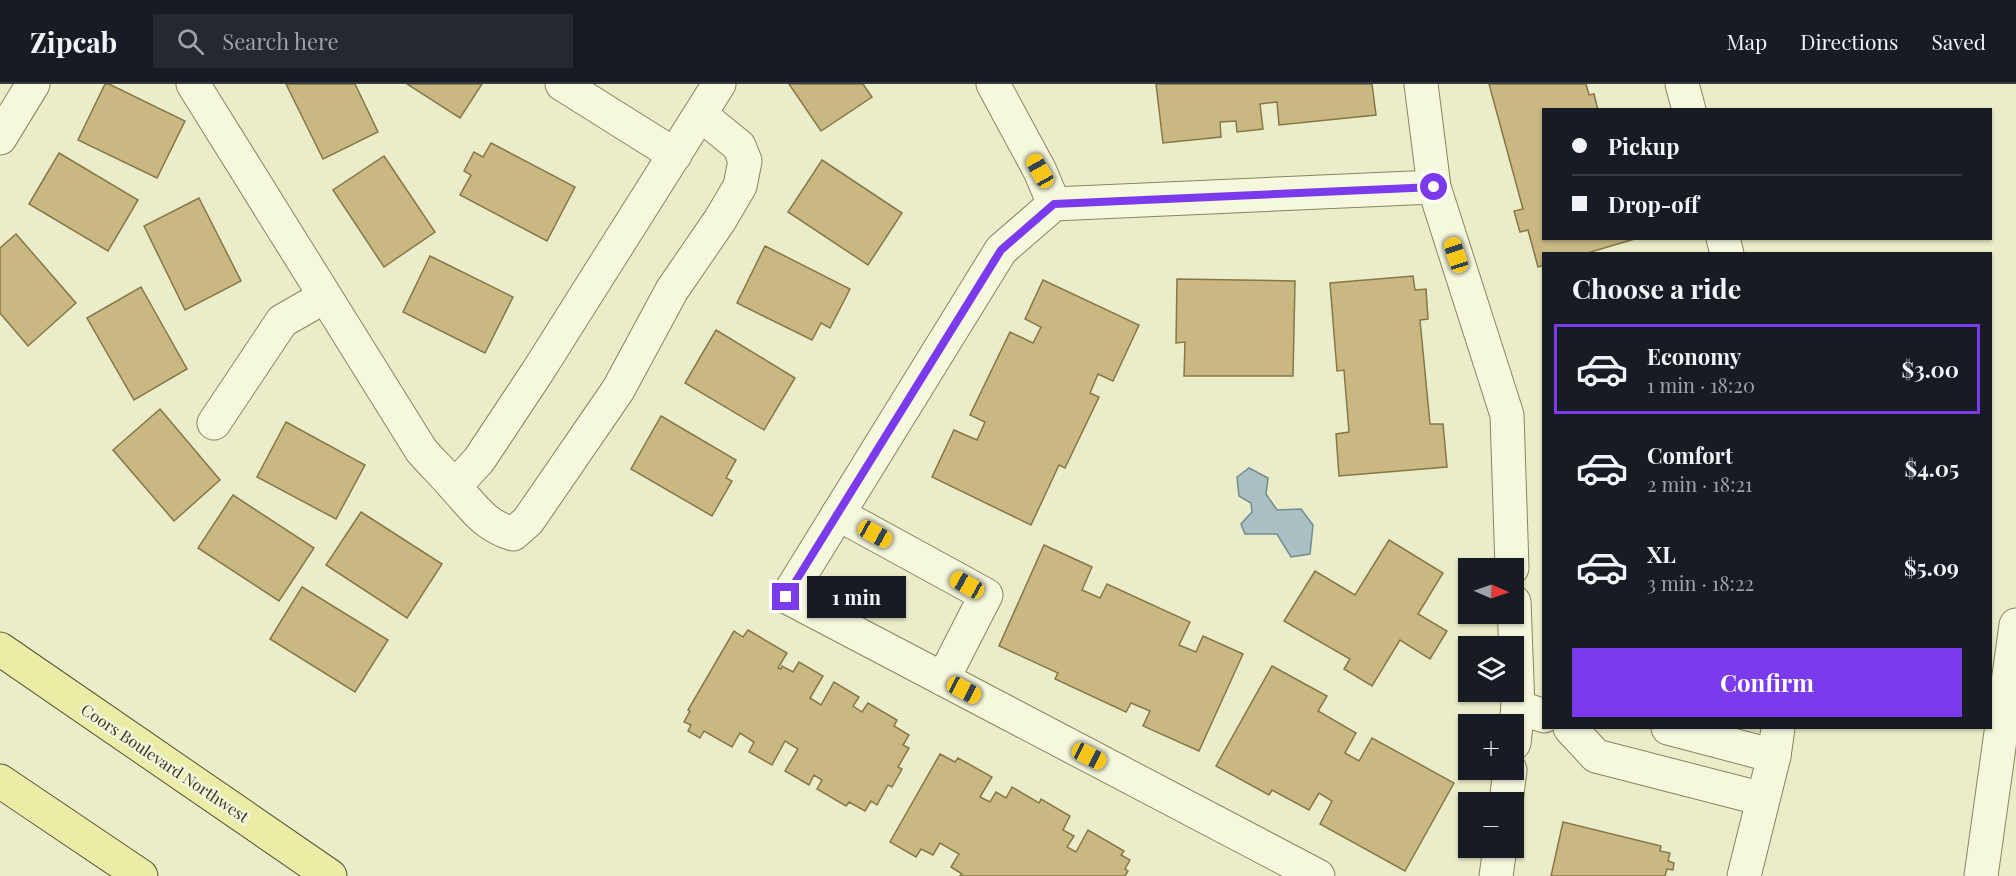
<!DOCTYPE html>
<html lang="en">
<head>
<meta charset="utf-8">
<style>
  :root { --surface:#171b24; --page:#242831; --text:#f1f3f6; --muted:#9ea1a6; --line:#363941; --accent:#7c3aed }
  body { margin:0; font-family:"Playfair Display",serif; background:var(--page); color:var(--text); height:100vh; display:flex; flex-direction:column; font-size:22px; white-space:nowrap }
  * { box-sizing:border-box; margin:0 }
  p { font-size:20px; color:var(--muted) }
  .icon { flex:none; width:33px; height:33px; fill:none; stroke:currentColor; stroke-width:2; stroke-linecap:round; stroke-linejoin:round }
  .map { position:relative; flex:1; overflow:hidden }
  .side { position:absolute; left:1542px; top:168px; width:450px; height:477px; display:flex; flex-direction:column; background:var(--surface); border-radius:0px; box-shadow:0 2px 4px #0004 }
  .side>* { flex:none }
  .top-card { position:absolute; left:1542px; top:24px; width:450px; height:132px; border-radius:0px; box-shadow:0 2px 4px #0004; display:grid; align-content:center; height:132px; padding:0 30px; background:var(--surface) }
  .needle { width:39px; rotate:92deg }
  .fabs { position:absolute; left:1458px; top:474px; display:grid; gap:12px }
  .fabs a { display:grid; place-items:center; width:66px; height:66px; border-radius:0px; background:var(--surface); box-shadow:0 2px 4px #0004; font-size:30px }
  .end { position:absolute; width:27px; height:27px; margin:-14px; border:8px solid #7c3aed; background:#fff; box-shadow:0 0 0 3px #fff }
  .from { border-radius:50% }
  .bubble { position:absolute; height:42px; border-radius:0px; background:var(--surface); box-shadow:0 2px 4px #0004; font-size:20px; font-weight:700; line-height:42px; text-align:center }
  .car { position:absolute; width:18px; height:36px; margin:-18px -9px; border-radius:8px; box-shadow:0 0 4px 2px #0007; background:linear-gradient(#f5c518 24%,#345 0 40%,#f5c518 0 76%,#345 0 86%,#f5c518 0) }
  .top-card b { display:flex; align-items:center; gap:21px; height:57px; font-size:22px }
  .top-card b+b { border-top:2px solid var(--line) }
  .top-card i { width:15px; height:15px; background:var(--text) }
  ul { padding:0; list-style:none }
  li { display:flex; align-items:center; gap:18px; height:90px; margin:0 12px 9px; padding:0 18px; border:3px solid transparent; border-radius:0px }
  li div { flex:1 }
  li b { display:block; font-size:22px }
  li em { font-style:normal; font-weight:700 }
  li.on { border-color:var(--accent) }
  li>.icon { width:54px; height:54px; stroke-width:1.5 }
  h2 { padding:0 30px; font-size:27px; line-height:72px }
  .button { display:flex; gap:12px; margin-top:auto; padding:12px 30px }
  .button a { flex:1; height:69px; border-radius:0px; background:var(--accent); color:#fff; font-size:24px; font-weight:700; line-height:69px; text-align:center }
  header { display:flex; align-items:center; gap:36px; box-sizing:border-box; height:84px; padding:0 30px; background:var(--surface); border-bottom:2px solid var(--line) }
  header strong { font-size:28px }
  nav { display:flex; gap:33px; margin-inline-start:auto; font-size:21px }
  .search { width:420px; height:54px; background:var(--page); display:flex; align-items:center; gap:15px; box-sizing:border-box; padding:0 21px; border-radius:0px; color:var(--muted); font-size:22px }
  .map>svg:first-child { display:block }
</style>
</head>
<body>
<header>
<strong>Zipcab</strong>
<div class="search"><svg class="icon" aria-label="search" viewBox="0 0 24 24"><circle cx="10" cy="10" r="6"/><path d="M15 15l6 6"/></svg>Search here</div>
<nav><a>Map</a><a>Directions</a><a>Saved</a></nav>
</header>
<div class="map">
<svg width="2016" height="792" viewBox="0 0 2016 792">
  <rect width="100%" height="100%" fill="#ebedca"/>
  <path fill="#aac0c2" stroke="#718d90" stroke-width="1.5" d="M 1249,384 L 1268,394 L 1266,410 L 1277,426 L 1301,425 L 1313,441 L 1310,470 L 1291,473 L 1277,450 L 1245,450 L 1241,440 L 1252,428 L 1251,419 L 1239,412 L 1237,393 Z"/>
  <g fill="#c9b882" stroke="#877746" stroke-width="1.5">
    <path d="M 105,0 L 109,0 L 185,37 L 157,94 L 78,56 Z"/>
    <path d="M 286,0 L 355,0 L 378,48 L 323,75 Z"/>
    <path d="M 407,0 L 482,0 L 460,34 Z"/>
    <path d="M 789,0 L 863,0 L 872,13 L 821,47 Z"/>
    <path d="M 1156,0 L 1372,0 L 1376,31 L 1279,41 L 1277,18 L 1260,20 L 1263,45 L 1237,48 L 1236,37 L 1220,38 L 1221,53 L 1163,59 Z"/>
    <path d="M 1489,0 L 1586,0 L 1589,11 L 1594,10 L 1598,26 L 1544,26 L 1544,154 L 1638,154 L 1584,170 L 1544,170 L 1544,181 L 1538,183 L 1528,146 L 1520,148 L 1514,127 L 1523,125 Z"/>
    <path d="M 491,59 L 575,103 L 547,157 L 460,111 L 471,91 L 464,87 L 474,68 L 483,73 Z"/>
    <path d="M 59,69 L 138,116 L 108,167 L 29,120 Z"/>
    <path d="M 384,72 L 435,148 L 384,183 L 333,106 Z"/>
    <path d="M 822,76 L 902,129 L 868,181 L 788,128 Z"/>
    <path d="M 199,114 L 241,197 L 185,226 L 144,142 Z"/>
    <path d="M 16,150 L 76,219 L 28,262 L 0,229 L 0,164 Z"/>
    <path d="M 765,162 L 850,205 L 830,244 L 821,239 L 812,256 L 737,219 Z"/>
    <path d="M 430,172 L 513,213 L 485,269 L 403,228 Z"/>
    <path d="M 1413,192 L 1415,206 L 1426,205 L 1428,235 L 1420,236 L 1430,340 L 1443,340 L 1447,383 L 1339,392 L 1336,350 L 1349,348 L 1344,286 L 1337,287 L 1330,199 Z"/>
    <path d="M 1177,195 L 1295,197 L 1293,292 L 1184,292 L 1185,258 L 1176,259 Z"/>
    <path d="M 1043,196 L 1139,241 L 1113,297 L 1098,290 L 1090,309 L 1099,313 L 1065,384 L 1059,381 L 1031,441 L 932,393 L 954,346 L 977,356 L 985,338 L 970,331 L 1010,248 L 1033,259 L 1041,243 L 1025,235 Z"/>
    <path d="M 141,203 L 187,285 L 134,316 L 87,234 Z"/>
    <path d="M 716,246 L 795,294 L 764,346 L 685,299 Z"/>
    <path d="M 160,325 L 220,396 L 174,437 L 113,366 Z"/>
    <path d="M 661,332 L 736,376 L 726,394 L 732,397 L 712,432 L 631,385 Z"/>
    <path d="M 286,338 L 365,381 L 336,435 L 257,393 Z"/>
    <path d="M 233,411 L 314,464 L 279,517 L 198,464 Z"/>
    <path d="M 361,428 L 442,480 L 407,534 L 326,481 Z"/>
    <path d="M 1389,456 L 1443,489 L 1418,530 L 1447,547 L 1430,575 L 1400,556 L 1372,602 L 1344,585 L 1350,575 L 1284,537 L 1315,487 L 1355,511 Z"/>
    <path d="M 1044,461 L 1092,483 L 1082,506 L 1100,514 L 1107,500 L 1190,538 L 1179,561 L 1196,568 L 1203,552 L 1243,570 L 1199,667 L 1143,642 L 1150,627 L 1131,619 L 1126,628 L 1055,595 L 1058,589 L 999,562 Z"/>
    <path d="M 302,503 L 388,556 L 355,608 L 270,555 Z"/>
    <path d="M 748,546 L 787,569 L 778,584 L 781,585 L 782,582 L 793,588 L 799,578 L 823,592 L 810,614 L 821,621 L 834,598 L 859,613 L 853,622 L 862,628 L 868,619 L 897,636 L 894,642 L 909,651 L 903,661 L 909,664 L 898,683 L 902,685 L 892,703 L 888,701 L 877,721 L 871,717 L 865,727 L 849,718 L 846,722 L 817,705 L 822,696 L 814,691 L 809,701 L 785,687 L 798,665 L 785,657 L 772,681 L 749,668 L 754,658 L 740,649 L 732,663 L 704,647 L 700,654 L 688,647 L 691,641 L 684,638 L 690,627 L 688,626 L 734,547 L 743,553 Z"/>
    <path d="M 1272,582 L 1327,612 L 1318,627 L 1356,649 L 1345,669 L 1359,677 L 1372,654 L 1454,699 L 1405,787 L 1320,740 L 1332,717 L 1319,709 L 1309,726 L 1272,706 L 1269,711 L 1216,682 Z"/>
    <path d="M 940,670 L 955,678 L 958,674 L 992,693 L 980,713 L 990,718 L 996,708 L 1006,714 L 1012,703 L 1039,719 L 1041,715 L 1070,732 L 1063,746 L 1074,752 L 1067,763 L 1076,768 L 1088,746 L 1124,767 L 1121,771 L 1130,776 L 1125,785 L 1128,787 L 1125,792 L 960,792 L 962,790 L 951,783 L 959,770 L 940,759 L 933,771 L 921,765 L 916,773 L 890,758 Z"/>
    <path d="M 1563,738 L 1661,762 L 1660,767 L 1670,769 L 1668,777 L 1674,779 L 1673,786 L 1667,785 L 1665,792 L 1551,792 Z"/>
  </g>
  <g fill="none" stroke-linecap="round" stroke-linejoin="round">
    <defs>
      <g id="minor">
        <path d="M 193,0 L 421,366 C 431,378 443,389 453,401 C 473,422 483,441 513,450 L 528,437 L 618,306 L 672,206 L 720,136 L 740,102 L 745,77 L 739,62 L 701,31"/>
        <path d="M 562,0 L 675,71"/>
        <path d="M 993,0 L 1040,87 L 1054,120"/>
        <path d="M 1682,0 L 1689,26"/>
        <path d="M 0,54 L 33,0"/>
        <path d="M 1434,103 L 1507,331 L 1512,484"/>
        <path d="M 1723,154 L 1727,170"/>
        <path d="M 214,339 L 282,237 L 324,213"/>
        <path d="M 455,402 L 479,376 L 538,287 L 719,0"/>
        <path d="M 838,430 L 986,511 L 943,595"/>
        <path d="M 1514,518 L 1518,623"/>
        <path d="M 1570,644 L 1596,672 L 1763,715"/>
        <path d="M 1668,644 L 1774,672"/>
        <path d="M 1514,659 L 1518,623 L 1544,632"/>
        <path d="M 1506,718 L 1510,686"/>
        <path d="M 1318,792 L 787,513 L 1001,166 L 1054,120 L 1434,103 L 1421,0"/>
        <path d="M 1496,792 L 1500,764"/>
        <path d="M 1744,792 L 1774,672 L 1778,644"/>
        <path d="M 1981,792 L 2016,541"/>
      </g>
      <g id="major">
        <path d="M 0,565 L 330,792"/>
        <path d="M 0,697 L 141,792"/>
      </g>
    </defs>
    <use href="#minor" stroke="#89845f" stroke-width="35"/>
    <use href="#major" stroke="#575133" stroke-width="35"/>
    <use href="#minor" stroke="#f6f8dd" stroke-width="33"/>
    <use href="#major" stroke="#eaeda5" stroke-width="33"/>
  </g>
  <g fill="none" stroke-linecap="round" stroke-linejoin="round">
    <path stroke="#7c3aed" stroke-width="8" d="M 786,513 L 1001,166 L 1054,120 L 1434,103"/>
  </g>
  <g text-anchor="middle" stroke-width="5" stroke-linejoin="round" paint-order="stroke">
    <g font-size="16" fill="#3a3622" stroke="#f3f4da">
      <text transform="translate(165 679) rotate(34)" y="6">Coors Boulevard Northwest</text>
    </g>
  </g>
</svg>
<div class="fabs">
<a><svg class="needle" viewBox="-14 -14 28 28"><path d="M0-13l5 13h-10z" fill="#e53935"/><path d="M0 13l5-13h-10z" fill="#9ea1a6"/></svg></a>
<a><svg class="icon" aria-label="layers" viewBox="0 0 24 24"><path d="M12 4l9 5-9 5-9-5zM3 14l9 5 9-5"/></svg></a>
<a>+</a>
<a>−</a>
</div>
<i class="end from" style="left:1434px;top:103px"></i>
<i class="end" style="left:786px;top:513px"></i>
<div class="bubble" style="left:807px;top:492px;width:99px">1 min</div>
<i class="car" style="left:1040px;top:87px;rotate:331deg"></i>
<i class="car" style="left:1456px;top:171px;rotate:342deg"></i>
<i class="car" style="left:875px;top:450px;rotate:119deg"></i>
<i class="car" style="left:967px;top:501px;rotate:299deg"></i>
<i class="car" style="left:964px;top:606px;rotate:118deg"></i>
<i class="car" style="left:1089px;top:672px;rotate:117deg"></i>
<div class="top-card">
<b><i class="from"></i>Pickup</b>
<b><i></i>Drop-off</b>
</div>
<section class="side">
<h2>Choose a ride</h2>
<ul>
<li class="on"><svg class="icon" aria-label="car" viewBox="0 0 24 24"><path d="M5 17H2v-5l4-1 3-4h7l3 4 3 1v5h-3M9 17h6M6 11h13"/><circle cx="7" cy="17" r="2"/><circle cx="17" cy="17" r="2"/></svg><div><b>Economy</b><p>1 min · 18:20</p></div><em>$3.00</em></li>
<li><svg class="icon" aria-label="car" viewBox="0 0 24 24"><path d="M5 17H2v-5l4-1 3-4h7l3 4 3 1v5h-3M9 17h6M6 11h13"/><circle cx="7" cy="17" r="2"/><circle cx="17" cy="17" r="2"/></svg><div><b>Comfort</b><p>2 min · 18:21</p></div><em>$4.05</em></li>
<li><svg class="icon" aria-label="car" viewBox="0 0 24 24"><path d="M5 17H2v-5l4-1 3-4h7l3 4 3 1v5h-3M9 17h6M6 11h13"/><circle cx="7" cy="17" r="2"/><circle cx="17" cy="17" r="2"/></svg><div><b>XL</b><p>3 min · 18:22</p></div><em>$5.09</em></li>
</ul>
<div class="button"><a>Confirm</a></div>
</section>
</div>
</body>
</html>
